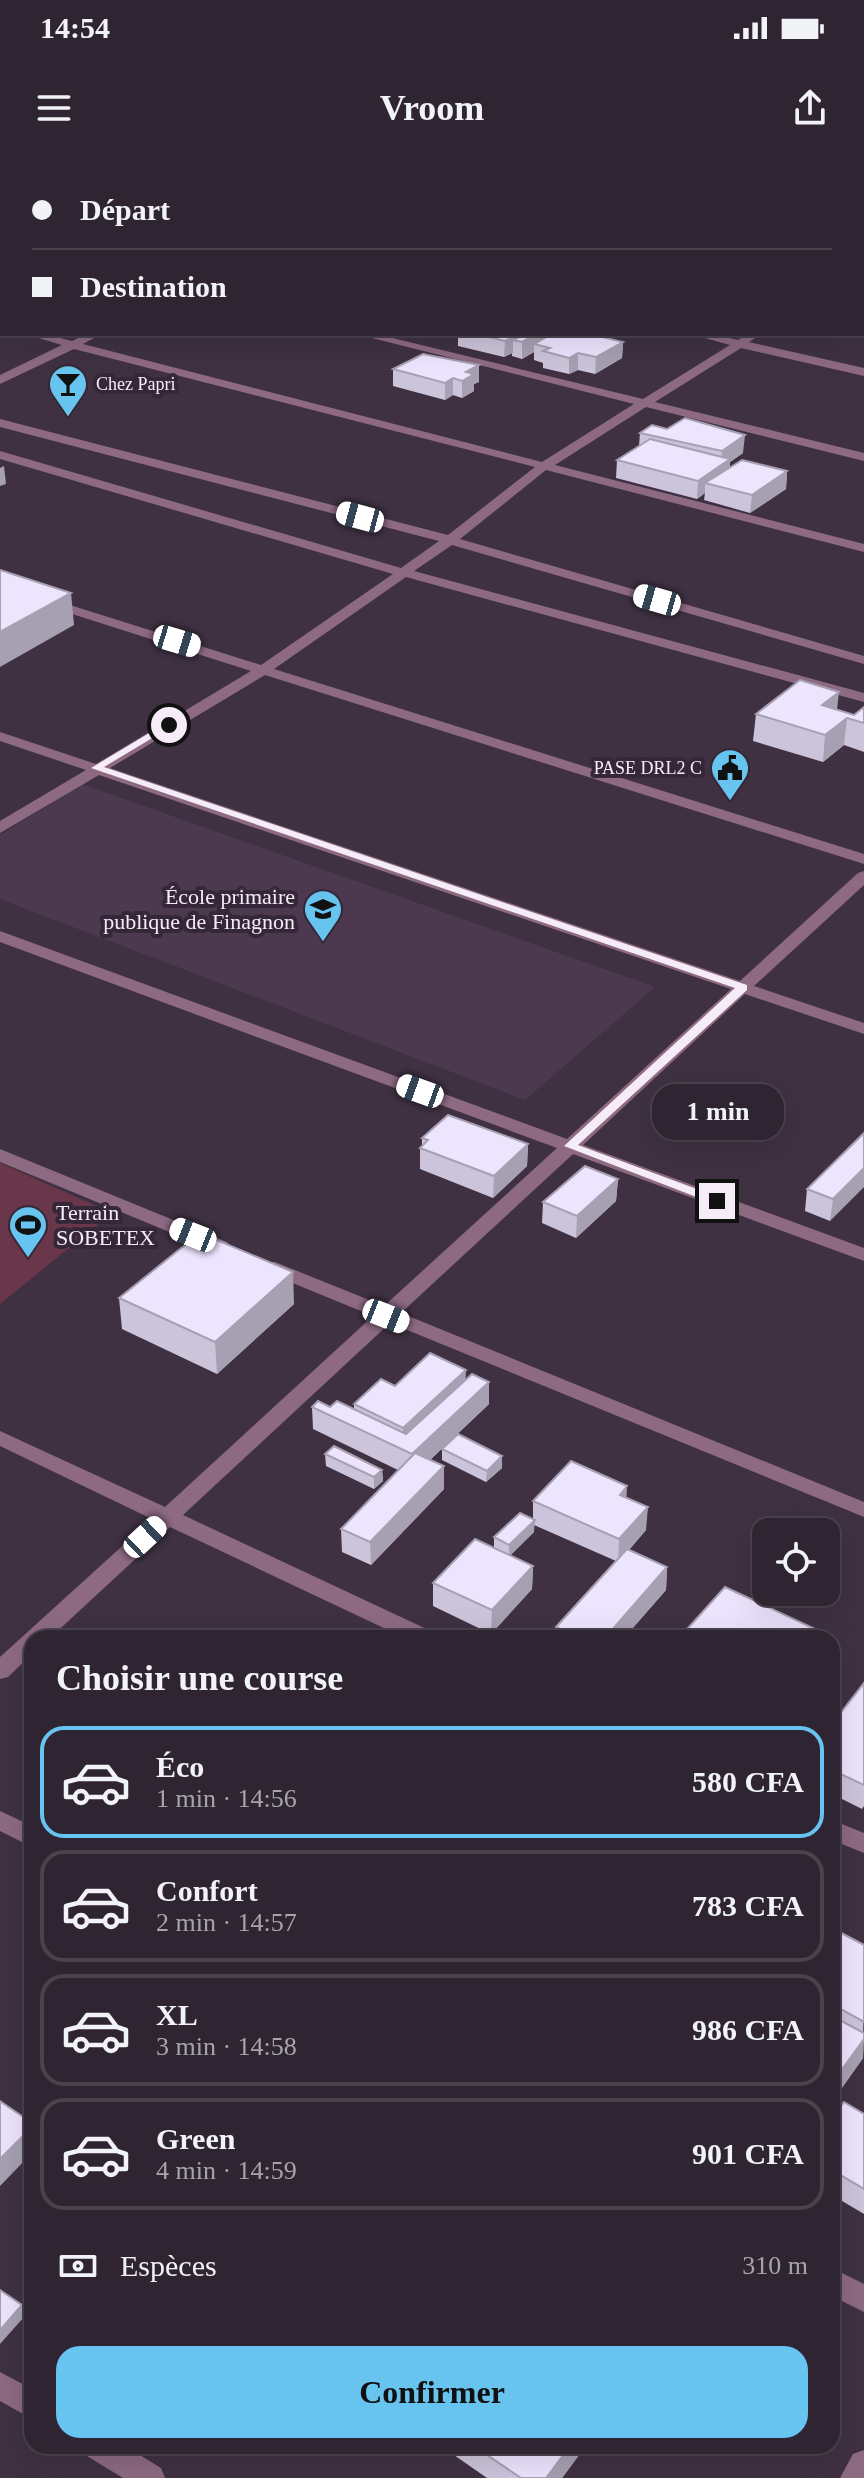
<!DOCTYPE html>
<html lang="fr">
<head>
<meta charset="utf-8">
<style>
  :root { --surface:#2f2532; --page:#372d3a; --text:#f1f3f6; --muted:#a7a5ac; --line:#4a424d; --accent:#66c4ef }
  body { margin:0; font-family:"Times New Roman",serif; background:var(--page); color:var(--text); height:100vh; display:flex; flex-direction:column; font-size:30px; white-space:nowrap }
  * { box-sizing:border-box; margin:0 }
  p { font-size:26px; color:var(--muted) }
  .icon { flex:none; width:44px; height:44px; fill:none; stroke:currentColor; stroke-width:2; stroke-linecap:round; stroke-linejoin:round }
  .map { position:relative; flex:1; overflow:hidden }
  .sheet { position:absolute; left:24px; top:1470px; width:816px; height:824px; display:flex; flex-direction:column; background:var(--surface); border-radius:24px; box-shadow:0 8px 32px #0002,0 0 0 2px var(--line) }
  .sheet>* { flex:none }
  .top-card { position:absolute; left:0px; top:0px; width:864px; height:176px; box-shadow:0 8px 32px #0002,0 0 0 2px var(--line); display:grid; align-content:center; height:176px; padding:0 32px; background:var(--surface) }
  .tools { position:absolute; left:752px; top:1358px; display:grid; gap:16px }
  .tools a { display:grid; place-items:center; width:88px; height:88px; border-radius:16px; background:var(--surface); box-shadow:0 8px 32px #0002,0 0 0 2px var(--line); font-size:40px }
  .end { position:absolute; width:36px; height:36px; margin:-18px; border:10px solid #f5ecf7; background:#111; box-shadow:0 0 0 4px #111 }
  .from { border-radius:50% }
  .bubble { position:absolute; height:56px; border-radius:24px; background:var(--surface); box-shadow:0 8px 32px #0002,0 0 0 2px var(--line); font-size:26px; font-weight:800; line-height:56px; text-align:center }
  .car { position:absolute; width:24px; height:48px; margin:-24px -12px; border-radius:10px; box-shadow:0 0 6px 2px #0007; background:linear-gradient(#fff 24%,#345 0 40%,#fff 0 76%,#345 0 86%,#fff 0) }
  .top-card b { display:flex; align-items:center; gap:28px; height:76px; font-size:30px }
  .top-card b+b { border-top:2px solid var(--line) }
  .top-card i { width:20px; height:20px; background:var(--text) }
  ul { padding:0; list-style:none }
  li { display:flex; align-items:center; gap:24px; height:112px; margin:0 16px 12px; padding:0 16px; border:4px solid var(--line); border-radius:24px }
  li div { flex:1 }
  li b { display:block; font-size:30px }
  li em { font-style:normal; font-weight:800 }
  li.selected { border-color:var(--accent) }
  li>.icon { width:72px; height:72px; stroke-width:1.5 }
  h2 { padding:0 32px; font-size:36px; line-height:96px }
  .pay { display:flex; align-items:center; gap:20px; height:88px; padding:0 32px; font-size:30px }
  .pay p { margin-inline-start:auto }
  .primary-button { display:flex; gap:16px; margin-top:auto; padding:16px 32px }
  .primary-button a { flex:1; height:92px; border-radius:24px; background:var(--accent); color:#111; font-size:32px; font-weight:800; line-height:92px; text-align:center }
  .status { display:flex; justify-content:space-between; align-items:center; height:56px; padding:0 40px; background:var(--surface); direction:ltr }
  .status svg { height:22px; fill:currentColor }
  header { display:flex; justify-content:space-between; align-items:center; height:104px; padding:0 32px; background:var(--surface); font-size:36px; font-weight:800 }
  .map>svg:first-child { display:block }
</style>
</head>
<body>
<div class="status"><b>14:54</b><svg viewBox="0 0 49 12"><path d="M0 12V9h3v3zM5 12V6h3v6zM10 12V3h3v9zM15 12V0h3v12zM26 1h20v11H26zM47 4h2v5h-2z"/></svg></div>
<header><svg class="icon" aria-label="menu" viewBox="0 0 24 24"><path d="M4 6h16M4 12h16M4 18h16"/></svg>Vroom<svg class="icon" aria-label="share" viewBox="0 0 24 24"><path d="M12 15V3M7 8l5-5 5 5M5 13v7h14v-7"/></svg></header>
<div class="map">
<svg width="864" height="2318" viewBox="0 0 864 2318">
  <rect width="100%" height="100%" fill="#3f3142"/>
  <path fill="#4c3950" d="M 82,624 L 655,827 L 525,940 L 0,739 L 0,675 Z"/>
  <path fill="#69364a" d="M 0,1003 L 112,1053 L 0,1144 Z"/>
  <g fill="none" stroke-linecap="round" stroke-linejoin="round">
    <g fill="#8d6a82" fill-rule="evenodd">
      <path d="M 271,0 L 290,0 L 291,2 L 272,2 Z"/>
      <path d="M 450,0 L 463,0 L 449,2 Z"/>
      <path d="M 652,0 L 672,0 L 673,2 L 653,2 Z"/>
      <rect x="0" y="13" width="2" height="6"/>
      <rect x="862" y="37" width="2" height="7"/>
      <rect x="0" y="82" width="2" height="7"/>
      <rect x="862" y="123" width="2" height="6"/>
      <rect x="0" y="163" width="2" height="7"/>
      <path d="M 25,174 L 45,174 L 72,181 L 86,174 L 101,174 L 83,184 L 542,302 L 634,244 L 356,174 L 376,174 L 643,239 L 730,185 L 691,174 L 712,174 L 738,180 L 747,174 L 761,174 L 749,182 L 864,208 L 864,216 L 741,188 L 655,242 L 864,293 L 864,301 L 646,247 L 555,305 L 864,384 L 864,392 L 546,310 L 460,379 L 864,496 L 864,504 L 452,385 L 414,411 L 864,533 L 864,542 L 406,417 L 274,509 L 864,694 L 864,704 L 265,515 L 110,608 L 740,821 L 858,713 L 864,711 L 864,725 L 754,826 L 864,863 L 864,874 L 745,834 L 583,985 L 864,1088 L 864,1101 L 573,994 L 401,1153 L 864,1342 L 864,1357 L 390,1163 L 183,1355 L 433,1472 L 436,1478 L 405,1478 L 170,1367 L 50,1478 L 32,1478 L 32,1494 L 8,1517 L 0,1519 L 0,1497 L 152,1359 L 0,1286 L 0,1271 L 165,1347 L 373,1156 L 261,1110 L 258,1106 L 261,1102 L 275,1102 L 384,1146 L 557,988 L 0,782 L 0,771 L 567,979 L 731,829 L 99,615 L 0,673 L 0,661 L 86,610 L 0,581 L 0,572 L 96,604 L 251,511 L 0,431 L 0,423 L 261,505 L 393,414 L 0,299 L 0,291 L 401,408 L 439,381 L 0,267 L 0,259 L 448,375 L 535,307 L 74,189 L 0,224 L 0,215 L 62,185 Z"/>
      <path d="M 0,989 L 227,1082 L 230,1086 L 220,1092 L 213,1090 L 0,1002 Z"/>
      <path d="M 0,1651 L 32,1666 L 32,1687 L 0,1671 Z"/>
      <path d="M 832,1660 L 864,1673 L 864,1693 L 832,1680 Z"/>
      <path d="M 832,2108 L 864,2124 L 864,2152 L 832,2136 Z"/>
      <path d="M 0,2212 L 32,2229 L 32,2259 L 0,2241 Z"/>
      <path d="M 83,2286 L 125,2286 L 161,2308 L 165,2318 L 123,2318 L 87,2296 Z"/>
      <path d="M 864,2290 L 864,2318 L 840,2318 L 853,2294 Z"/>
    </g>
  </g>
  <g fill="#ccc4da">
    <path d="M 458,174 L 547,174 L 546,177 L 623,182 L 622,198 L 595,214 L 578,210 L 569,214 L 543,208 L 543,203 L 534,200 L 534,192 L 522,199 L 512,196 L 512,193 L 504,197 L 458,186 Z"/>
    <path d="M 479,205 L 479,222 L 474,224 L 474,231 L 462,238 L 453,235 L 445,240 L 393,226 L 393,209 Z"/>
    <path d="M 640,273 L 743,293 L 730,302 L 730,307 L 787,311 L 786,329 L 750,353 L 704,340 L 705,333 L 697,339 L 616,318 L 617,300 L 639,286 Z"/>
    <path d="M 864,547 L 864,592 L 844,585 L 823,602 L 753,581 L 756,554 L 837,550 L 854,555 Z"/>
    <path d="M 864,973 L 830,1061 L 805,1051 L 807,1029 Z"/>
    <path d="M 422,978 L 528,984 L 527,1006 L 493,1038 L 420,1009 L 420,988 L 422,986 Z"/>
    <path d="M 618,1019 L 616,1041 L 576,1078 L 542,1063 L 543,1042 Z"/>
    <path d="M 119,1138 L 294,1144 L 217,1214 L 122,1169 Z"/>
    <path d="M 466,1220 L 489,1222 L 489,1244 L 430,1300 L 444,1306 L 444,1329 L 371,1405 L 342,1392 L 341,1369 L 398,1310 L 313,1269 L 312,1247 L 354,1249 L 354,1244 L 395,1226 Z"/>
    <path d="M 442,1289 L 502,1296 L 502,1308 L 486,1322 L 442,1300 Z"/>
    <path d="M 325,1294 L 382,1310 L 383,1321 L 374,1329 L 326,1306 Z"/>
    <path d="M 627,1338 L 646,1370 L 629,1390 L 667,1407 L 666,1430 L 624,1478 L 556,1478 L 556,1467 L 616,1401 L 534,1365 L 534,1372 L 510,1395 L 533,1406 L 532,1429 L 491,1474 L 433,1446 L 433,1423 L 494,1388 L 494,1377 L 533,1359 L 533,1341 Z"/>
    <path d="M 864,1523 L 864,1646 L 862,1649 L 832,1634 L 832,1564 Z"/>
    <path d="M 832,1768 L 864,1785 L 863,1898 L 832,1942 Z"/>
    <path d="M 864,1954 L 864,2054 L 832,2035 L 832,1958 Z"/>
    <path d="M 441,2286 L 579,2286 L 579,2295 L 562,2318 L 487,2318 Z"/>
  </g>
  <g fill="#a6a0b2">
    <path d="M 532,174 L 547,174 L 546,180 L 534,184 L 534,192 L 522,199 L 522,182 Z"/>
    <path d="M 513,177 L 513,193 L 504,197 L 505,181 Z"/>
    <path d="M 623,182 L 622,198 L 595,214 L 596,197 Z"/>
    <path d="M 578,193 L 578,210 L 569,214 L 569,198 Z"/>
    <path d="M 479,205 L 479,222 L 474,224 L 474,231 L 462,238 L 462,221 L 466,212 Z"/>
    <path d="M 453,218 L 453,235 L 445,240 L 445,223 Z"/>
    <path d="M 745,275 L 743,293 L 730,302 L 729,317 L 705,323 L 705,333 L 697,339 L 698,321 L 721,305 L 722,291 Z"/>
    <path d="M 4,306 L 6,324 L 0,326 L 0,308 Z"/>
    <path d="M 787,311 L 786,329 L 750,353 L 752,335 Z"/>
    <path d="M 71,433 L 74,465 L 0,507 L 0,472 Z"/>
    <path d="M 839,532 L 836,559 L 822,545 Z"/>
    <path d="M 847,558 L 844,585 L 823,602 L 825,575 Z"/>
    <path d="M 528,984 L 527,1006 L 493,1038 L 494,1016 Z"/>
    <path d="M 864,1008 L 864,1027 L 830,1061 L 833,1039 Z"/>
    <path d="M 618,1019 L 616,1041 L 576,1078 L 577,1056 Z"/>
    <path d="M 293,1112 L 294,1144 L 217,1214 L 215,1182 Z"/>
    <path d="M 466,1210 L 465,1232 L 403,1290 L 403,1268 Z"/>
    <path d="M 489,1222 L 489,1244 L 412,1317 L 412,1294 Z"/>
    <path d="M 502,1296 L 502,1308 L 486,1322 L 487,1311 Z"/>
    <path d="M 444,1306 L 444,1329 L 371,1405 L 370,1382 Z"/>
    <path d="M 382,1310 L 383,1321 L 374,1329 L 374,1317 Z"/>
    <path d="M 627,1326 L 626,1349 L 620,1335 Z"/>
    <path d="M 648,1347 L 646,1370 L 618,1402 L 619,1379 Z"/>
    <path d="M 535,1360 L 534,1372 L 509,1397 L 509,1385 Z"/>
    <path d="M 533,1406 L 532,1429 L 491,1474 L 492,1450 Z"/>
    <path d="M 667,1407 L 666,1430 L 624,1478 L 605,1478 Z"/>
    <path d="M 864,1879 L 863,1898 L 832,1942 L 832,1923 Z"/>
    <path d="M 32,1967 L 32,1993 L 0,2026 L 0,1999 Z"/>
    <path d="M 22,2145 L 24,2157 L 0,2184 L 0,2170 Z"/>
    <path d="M 570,2286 L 579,2286 L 579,2295 L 562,2318 L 546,2318 Z"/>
  </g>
  <g fill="#ede4fe" stroke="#a6a0b2" stroke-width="2">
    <path d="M 477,174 L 537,174 L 522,182 L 513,180 L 517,178 L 513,177 L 505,181 Z"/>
    <path d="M 552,174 L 590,174 L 623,182 L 596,197 L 578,193 L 569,198 L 543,191 L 550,188 L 534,184 Z"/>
    <path d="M 423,194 L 479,205 L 466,212 L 474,214 L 462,221 L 453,218 L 445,223 L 393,209 Z"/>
    <path d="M 685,258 L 745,275 L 722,291 L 640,273 L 652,265 L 667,269 Z"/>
    <path d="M 650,279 L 730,299 L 698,321 L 617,300 Z"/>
    <path d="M 742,300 L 787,311 L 752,335 L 705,323 Z"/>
    <path d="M 0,410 L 71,433 L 0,472 Z"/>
    <path d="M 800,520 L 839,532 L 822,545 L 854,555 L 864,547 L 864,563 L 847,558 L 825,575 L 756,554 Z"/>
    <path d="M 448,955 L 528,984 L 494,1016 L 420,988 L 428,980 L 422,978 Z"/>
    <path d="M 864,973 L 864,1008 L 833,1039 L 807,1029 Z"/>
    <path d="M 585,1006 L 618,1019 L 577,1056 L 543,1042 Z"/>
    <path d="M 200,1073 L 293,1112 L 215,1182 L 119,1138 Z"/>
    <path d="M 430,1193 L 466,1210 L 403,1268 L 354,1244 L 381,1219 L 395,1226 Z"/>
    <path d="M 472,1214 L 489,1222 L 412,1294 L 312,1247 L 318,1241 L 330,1247 L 337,1241 L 406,1274 Z"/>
    <path d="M 458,1274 L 502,1296 L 487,1311 L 442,1289 Z"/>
    <path d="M 334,1286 L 382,1310 L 374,1317 L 325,1294 Z"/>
    <path d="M 415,1293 L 444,1306 L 370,1382 L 341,1369 Z"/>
    <path d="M 571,1301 L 627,1326 L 620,1335 L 648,1347 L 619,1379 L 533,1341 Z"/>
    <path d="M 520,1353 L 535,1360 L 509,1385 L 494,1377 Z"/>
    <path d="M 475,1379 L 533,1406 L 492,1450 L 433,1423 Z"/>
    <path d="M 627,1389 L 667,1407 L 605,1478 L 580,1478 L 556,1467 Z"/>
    <path d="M 725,1427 L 830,1476 L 829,1478 L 679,1478 Z"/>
    <path d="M 864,1523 L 864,1625 L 832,1610 L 832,1564 Z"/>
    <path d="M 832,1768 L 864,1785 L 864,1862 L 832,1844 Z"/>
    <path d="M 832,1856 L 864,1873 L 864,1879 L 832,1923 Z"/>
    <path d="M 0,1941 L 32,1963 L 32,1967 L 0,1999 Z"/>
    <path d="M 844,1942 L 864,1954 L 864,2029 L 832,2010 L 832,1958 Z"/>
    <path d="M 0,2130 L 22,2145 L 0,2170 Z"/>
    <path d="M 474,2286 L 570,2286 L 546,2318 L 521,2318 Z"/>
  </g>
  <path fill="#f5ecf7" d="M 166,563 L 174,565 L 104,607 L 747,825 L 747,830 L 578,985 L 721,1038 L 721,1043 L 712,1043 L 564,986 L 735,828 L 91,608 Z"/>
  <defs>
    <symbol id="bar-pin" viewBox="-11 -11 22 30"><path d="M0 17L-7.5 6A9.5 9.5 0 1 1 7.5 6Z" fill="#66c4ef" stroke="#352738"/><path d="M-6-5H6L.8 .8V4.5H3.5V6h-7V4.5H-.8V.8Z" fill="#111"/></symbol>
    <symbol id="civic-pin" viewBox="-11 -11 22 30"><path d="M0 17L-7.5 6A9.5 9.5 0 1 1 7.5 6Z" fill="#66c4ef" stroke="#352738"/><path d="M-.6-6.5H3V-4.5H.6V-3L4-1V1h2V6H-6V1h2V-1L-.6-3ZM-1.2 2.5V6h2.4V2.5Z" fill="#111"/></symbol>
    <symbol id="school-pin" viewBox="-11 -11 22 30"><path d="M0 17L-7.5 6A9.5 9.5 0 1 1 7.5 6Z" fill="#66c4ef" stroke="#352738"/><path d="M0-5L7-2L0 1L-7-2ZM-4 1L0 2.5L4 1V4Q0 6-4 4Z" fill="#111"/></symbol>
    <symbol id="stadium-pin" viewBox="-11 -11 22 30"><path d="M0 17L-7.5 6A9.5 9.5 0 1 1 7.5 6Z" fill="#66c4ef" stroke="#352738"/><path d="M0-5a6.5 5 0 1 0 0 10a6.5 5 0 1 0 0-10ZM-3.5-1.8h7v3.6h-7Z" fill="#111"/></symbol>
  </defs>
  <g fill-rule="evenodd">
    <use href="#bar-pin" x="46" y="202" width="44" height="60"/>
    <use href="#civic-pin" x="708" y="586" width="44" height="60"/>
    <use href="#school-pin" x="301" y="727" width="44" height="60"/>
    <use href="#stadium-pin" x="6" y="1043" width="44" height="60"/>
  </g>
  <g text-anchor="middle" stroke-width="8" stroke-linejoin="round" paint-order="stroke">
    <g font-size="18" fill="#f5ecf7" stroke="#352738" text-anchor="start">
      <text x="96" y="230">Chez Papri</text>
      <text x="702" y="614" text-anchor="end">PASE DRL2 C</text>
    </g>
    <g font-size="22" fill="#f5ecf7" stroke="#352738" text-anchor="end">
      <text x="295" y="744">École primaire<tspan x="295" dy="25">publique de Finagnon</tspan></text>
      <text x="56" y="1060" text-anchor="start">Terrain<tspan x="56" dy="25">SOBETEX</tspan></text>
    </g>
  </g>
</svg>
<div class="tools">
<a><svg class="icon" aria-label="locate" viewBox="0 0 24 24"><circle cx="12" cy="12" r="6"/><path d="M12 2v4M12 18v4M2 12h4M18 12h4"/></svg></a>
</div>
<i class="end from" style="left:169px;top:565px"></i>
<i class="end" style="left:717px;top:1041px"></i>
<div class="bubble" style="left:652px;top:924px;width:132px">1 min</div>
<i class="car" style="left:360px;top:357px;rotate:285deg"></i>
<i class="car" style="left:657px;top:440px;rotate:286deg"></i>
<i class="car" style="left:177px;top:481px;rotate:107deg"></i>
<i class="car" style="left:420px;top:931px;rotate:290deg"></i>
<i class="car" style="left:193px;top:1075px;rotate:292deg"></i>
<i class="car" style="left:386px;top:1156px;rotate:112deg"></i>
<i class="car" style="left:145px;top:1377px;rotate:47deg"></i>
<div class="top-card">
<b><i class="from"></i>Départ</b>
<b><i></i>Destination</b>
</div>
<section class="sheet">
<h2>Choisir une course</h2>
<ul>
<li class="selected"><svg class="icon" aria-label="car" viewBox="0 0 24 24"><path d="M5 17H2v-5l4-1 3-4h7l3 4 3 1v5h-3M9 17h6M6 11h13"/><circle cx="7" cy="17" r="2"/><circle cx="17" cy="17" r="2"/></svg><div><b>Éco</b><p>1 min · 14:56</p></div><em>580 CFA</em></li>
<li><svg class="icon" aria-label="car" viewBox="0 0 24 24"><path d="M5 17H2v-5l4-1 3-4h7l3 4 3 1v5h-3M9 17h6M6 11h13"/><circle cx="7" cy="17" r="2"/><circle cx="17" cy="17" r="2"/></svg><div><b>Confort</b><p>2 min · 14:57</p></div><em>783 CFA</em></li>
<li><svg class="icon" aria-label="car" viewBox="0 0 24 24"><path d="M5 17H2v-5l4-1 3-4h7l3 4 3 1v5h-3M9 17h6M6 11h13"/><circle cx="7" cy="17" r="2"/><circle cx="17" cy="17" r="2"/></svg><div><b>XL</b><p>3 min · 14:58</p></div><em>986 CFA</em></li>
<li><svg class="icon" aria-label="car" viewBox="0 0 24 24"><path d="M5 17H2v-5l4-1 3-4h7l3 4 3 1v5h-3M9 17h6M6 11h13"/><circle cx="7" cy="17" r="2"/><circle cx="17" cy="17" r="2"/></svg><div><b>Green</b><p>4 min · 14:59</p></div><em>901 CFA</em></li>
</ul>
<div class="pay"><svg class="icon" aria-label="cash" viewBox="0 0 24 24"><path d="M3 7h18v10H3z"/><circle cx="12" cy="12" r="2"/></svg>Espèces<p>310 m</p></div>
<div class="primary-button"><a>Confirmer</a></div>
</section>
</div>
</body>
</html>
